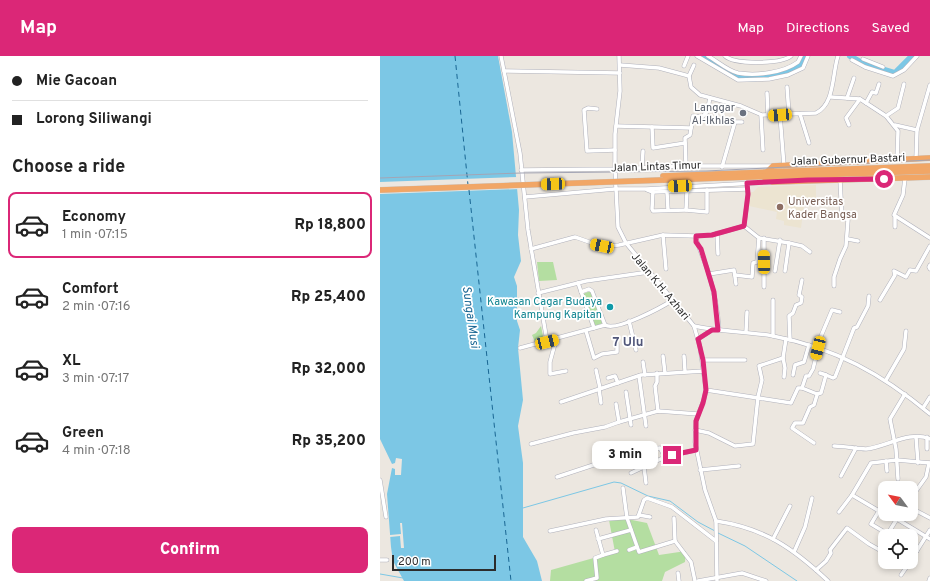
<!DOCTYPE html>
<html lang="en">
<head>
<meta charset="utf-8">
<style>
  :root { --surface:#fff; --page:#f6f6f6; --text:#222; --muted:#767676; --line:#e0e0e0; --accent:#db2777 }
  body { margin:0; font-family:Overpass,sans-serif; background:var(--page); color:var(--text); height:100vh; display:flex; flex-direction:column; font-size:15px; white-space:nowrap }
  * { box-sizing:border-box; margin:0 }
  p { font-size:13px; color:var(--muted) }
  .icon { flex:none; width:22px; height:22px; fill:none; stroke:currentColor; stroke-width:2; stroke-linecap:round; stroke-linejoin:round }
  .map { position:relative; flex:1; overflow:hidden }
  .drawer { display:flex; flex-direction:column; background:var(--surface); width:380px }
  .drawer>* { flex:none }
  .banner { display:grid; align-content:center; height:88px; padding:0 12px; background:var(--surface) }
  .needle { width:26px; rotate:302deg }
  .buttons { position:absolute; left:498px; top:425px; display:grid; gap:8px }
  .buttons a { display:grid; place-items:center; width:40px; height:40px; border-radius:8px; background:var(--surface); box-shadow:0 2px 6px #0003; font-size:20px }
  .scale { position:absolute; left:12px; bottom:10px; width:104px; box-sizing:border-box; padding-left:4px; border:2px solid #2c2c2c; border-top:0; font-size:11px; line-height:14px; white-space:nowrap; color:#2c2c2c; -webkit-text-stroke:3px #fff; paint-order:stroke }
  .end { position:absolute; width:18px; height:18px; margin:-9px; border:5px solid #db2777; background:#fff; box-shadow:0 0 0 2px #fff }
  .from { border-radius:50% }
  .bubble { position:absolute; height:28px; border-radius:8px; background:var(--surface); box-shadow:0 2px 6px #0003; font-size:13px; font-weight:800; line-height:28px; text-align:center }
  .car { position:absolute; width:12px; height:24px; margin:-12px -6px; border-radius:5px; box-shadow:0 0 3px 1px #0007; background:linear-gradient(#f5c518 24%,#345 0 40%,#f5c518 0 76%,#345 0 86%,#f5c518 0) }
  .banner b { display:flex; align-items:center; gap:14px; height:38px; font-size:15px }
  .banner b+b { border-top:1px solid var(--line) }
  .banner i { width:10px; height:10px; background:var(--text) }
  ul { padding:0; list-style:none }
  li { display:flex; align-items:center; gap:12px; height:66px; margin:0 8px 6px; padding:0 4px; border:2px solid transparent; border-radius:8px }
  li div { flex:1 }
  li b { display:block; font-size:15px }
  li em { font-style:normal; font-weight:800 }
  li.on { border-color:var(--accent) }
  li>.icon { width:36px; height:36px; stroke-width:1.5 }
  h2 { padding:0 12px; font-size:18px; line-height:48px }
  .button { display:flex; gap:8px; margin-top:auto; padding:8px 12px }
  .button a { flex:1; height:46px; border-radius:8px; background:var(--accent); color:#fff; font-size:16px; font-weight:800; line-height:46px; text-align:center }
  header { display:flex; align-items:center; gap:24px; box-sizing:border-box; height:56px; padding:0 20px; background:var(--accent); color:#fff }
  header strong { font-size:19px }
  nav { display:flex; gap:22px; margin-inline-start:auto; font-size:14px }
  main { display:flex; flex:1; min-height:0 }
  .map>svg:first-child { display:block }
</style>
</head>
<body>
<header>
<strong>Map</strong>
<nav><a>Map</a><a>Directions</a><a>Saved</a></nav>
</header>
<main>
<section class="drawer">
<div class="banner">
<b><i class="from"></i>Mie Gacoan</b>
<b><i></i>Lorong Siliwangi</b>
</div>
<h2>Choose a ride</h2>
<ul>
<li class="on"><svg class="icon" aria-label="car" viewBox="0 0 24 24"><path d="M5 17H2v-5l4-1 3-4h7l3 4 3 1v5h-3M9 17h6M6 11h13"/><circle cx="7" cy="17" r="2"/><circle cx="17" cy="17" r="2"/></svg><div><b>Economy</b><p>1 min · 07:15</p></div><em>Rp 18,800</em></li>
<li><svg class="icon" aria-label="car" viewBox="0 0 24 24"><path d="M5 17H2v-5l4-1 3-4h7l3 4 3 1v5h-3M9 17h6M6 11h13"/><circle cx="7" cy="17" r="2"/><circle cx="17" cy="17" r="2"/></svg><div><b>Comfort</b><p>2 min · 07:16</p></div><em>Rp 25,400</em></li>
<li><svg class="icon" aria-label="car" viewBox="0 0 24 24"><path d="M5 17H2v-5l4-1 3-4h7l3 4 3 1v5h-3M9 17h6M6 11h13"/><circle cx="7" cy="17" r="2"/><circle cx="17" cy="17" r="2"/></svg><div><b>XL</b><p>3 min · 07:17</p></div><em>Rp 32,000</em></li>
<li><svg class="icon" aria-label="car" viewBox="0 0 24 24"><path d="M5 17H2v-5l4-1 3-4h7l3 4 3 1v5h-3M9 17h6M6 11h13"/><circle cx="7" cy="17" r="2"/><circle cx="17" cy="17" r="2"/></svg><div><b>Green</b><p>4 min · 07:18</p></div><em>Rp 35,200</em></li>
</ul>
<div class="button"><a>Confirm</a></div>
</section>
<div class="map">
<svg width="550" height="525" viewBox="0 0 550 525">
  <rect width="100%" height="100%" fill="#ece7e0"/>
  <path fill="#ece4d1" d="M 436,129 L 436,149 L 424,149 L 421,172 L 404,169 L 404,165 L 396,163 L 397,156 L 369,150 L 370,136 L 373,136 L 378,131 Z"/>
  <g fill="#b4dea1">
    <path d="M 157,206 L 173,206 L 177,224 L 159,225 Z"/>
    <path d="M 210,235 L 223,267 L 215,270 L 203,238 Z"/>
    <path d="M 161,270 L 164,285 L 155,286 L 152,279 L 156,277 Z"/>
    <path d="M 229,464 L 252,464 L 267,467 L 279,499 L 306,495 L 305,506 L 285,516 L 282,525 L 170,525 L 171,514 L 235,496 Z"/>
  </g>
  <path fill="#7cc7e5" d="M 0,0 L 118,0 L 132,76 L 139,154 L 138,179 L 141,205 L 134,221 L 137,230 L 137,265 L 140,274 L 138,292 L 143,344 L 138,370 L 143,407 L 143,481 L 157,505 L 162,525 L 24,525 L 13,505 L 11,491 L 7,438 L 12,412 L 15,413 L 15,419 L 21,419 L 22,403 L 16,402 L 15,407 L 12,408 L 0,383 Z"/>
  <g fill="#ece7e0">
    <path d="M 138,121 L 139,133 L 0,138 L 0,126 Z"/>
    <path d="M 20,467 L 22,467 L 24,492 L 21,492 L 20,480 L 10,481 L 10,479 L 21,478 Z"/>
  </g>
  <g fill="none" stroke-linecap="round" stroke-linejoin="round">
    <g stroke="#7cc7e5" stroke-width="1">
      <path d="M 143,452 L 234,426 L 241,427 L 268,440 L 290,445 L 318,466 L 335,475"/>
      <path d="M 338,477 L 365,490 L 417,525"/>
      <path d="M 0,518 L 23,522"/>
    </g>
    <g stroke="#7cc7e5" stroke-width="6">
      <path d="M 321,0 C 333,6 344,16 356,21 C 371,26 406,18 419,10 L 423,0"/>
      <path d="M 470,0 L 482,7 L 515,17 L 532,0"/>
    </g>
    <g stroke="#196693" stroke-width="1" stroke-dasharray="5 4" stroke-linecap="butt">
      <path d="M 75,0 L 88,129"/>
      <path d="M 89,134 L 131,525"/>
    </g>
    <defs>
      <g id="minor">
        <path d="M 121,0 L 124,15"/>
        <path d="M 239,0 L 240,35 L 235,78 L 235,113 L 238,171 L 246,187 L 314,270 L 320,291 L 326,334 L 324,343 L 316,365 L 315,386 L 325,434 L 336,465 L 337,525"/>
        <path d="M 317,0 L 358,24 L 389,23 L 408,19 L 423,12 L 428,0"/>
        <path d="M 328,0 C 337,5 348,15 358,17 C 376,20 403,17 418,6 L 421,0"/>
        <path d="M 345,0 C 355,9 401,8 411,0"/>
        <path d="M 483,3 L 503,11"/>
        <path d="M 472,4 L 485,11 L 513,20 L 524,14 L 537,0"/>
        <path d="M 240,9 L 279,12 L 309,20 L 311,31 L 320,39 L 361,50 L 382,59 L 436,57 C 455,48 452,18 458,0"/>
        <path d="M 304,10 L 308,0"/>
        <path d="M 309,20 L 314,9"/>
        <path d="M 407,31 L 409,58"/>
        <path d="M 387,37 L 388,59"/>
        <path d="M 451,41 L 480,43 L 506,60 L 518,75 L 517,104"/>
        <path d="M 467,42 L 474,22"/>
        <path d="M 486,47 L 492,36 L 496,37 L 499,28"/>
        <path d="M 217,53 L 208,52 L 204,54 L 207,95 L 235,94"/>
        <path d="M 420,58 L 429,87"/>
        <path d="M 381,59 L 383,94"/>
        <path d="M 400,59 L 404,110"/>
        <path d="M 506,60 L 518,52 L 524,28"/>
        <path d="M 469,69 L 466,62 L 480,43"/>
        <path d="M 515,69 L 537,74"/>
        <path d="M 236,70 L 311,72"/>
        <path d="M 272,71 L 273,92 L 305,87"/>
        <path d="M 536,103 L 537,74 L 550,29"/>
        <path d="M 306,110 L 305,82 L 310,79 L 313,60 L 322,61 L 327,56 L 330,42"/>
        <path d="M 342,111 L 355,66 L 362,66"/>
        <path d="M 262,112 L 263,95"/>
        <path d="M 141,114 L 235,113 L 306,110 L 393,110"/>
        <path d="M 525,122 L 523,139 L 514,159 L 550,182"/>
        <path d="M 267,134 L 272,136 L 367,133"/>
        <path d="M 273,135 L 272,153 L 273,155 L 306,154 L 307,135"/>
        <path d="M 287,136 L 288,154"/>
        <path d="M 145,141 L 235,133 L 266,133 L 391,126"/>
        <path d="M 306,154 L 327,156 L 327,134"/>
        <path d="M 364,170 L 368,139 L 367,127"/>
        <path d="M 515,171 L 515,161"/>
        <path d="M 337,177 L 338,198"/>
        <path d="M 283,179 L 286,213"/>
        <path d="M 379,182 L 409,187 L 405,215"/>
        <path d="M 468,183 L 478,185"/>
        <path d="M 409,187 L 422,190 L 430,196"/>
        <path d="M 151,193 L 195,181 L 212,187 L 228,190 L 239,189 L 283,179 L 316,180"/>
        <path d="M 550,209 L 549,211 L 550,213"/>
        <path d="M 395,215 L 400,184"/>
        <path d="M 329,218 L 354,214 L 356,228"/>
        <path d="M 198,227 L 214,272"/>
        <path d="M 454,230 L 454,221 L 460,203 L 466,190 L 468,164 L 462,161 L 460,124"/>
        <path d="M 384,231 L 384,182"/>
        <path d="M 201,236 L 209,233 L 212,235 L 225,269"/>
        <path d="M 158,237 L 206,225 L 269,216"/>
        <path d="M 393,244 L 393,280"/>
        <path d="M 500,244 L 515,219 L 514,215 L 526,221 L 530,214 L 536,215 L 550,190"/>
        <path d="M 249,265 L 256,294"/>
        <path d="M 314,270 C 340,276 366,275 393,280 C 455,292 502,318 550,358"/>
        <path d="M 339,274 C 338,254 334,235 328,215 C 325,206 316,186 316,180 L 332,179 L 364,170 L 379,182 L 377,206 L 373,207 L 372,221 L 355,219"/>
        <path d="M 206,275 L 214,302 L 222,298 L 237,296 L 237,288"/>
        <path d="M 366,276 L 367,256"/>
        <path d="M 318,283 L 332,274"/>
        <path d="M 176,284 L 170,306 L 170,318 L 186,315"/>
        <path d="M 410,284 L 409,260 L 413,257 L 416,249 L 421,247 L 422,241 L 419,239 L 422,224"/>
        <path d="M 167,285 L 148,174 L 140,97 L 124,15 L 240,17"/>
        <path d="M 140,292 L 225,269 C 236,276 282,251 293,244"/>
        <path d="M 436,292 L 452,254 L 460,256"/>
        <path d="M 283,300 L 285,317"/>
        <path d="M 304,300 L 305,315"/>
        <path d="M 403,302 L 405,312 L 404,321"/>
        <path d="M 323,304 L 365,304"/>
        <path d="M 263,306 L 265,319"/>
        <path d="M 216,314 L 220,332"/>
        <path d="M 277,317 L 277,326 L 275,330 L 278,355"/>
        <path d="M 440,317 L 446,319"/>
        <path d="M 413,319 L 415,309 L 424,306 L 429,289"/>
        <path d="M 259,320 L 266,370"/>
        <path d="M 228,322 L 235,320 L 238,327"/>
        <path d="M 506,324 L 524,293 L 526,275"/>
        <path d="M 422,332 L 437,338 L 437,339 L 434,349 L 430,351 L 423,367 L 415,367 L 412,372 L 434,387"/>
        <path d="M 219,333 L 221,347"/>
        <path d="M 326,334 L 411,347 L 418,332 L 422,332 L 426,320 L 429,320 L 433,313 L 438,293"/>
        <path d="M 246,336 L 251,369"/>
        <path d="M 437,338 L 441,337 L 446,319 L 453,322 L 455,321 L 474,272 L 477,271 L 488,250 L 489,240"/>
        <path d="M 181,346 L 261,319 L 324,315"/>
        <path d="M 236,348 L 239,366 L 278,355 L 318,358"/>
        <path d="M 543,352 L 550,341"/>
        <path d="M 315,374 L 329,377 L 355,390 L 373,388 L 378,341 L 382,324 L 379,310 L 403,302 L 406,283"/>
        <path d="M 536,381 L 538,407"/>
        <path d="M 547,381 L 547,393"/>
        <path d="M 151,388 L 193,377 L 225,371 L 239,366"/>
        <path d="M 454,390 C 465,390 476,393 486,393 C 506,391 530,374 550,383"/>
        <path d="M 506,405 L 507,415"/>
        <path d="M 264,411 L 266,427"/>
        <path d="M 320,414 L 359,410"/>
        <path d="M 251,417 L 285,401 L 316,394"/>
        <path d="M 461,420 L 476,392"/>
        <path d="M 177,421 L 256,395 L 280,392 L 285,401"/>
        <path d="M 518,423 L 516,393 L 510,363 L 525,338"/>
        <path d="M 0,424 L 6,461"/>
        <path d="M 243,432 L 247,462 L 259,496 L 295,485"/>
        <path d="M 531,442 L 546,421 L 549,407"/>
        <path d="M 505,445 L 491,468 L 511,480"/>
        <path d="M 531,452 L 550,462"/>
        <path d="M 499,455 L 472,439 L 491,407 L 517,404 L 550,407"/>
        <path d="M 459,456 L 472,439"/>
        <path d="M 259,459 L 270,461"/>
        <path d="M 294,462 L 295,485 L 311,506 L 315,525"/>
        <path d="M 517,463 L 550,483"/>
        <path d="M 336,465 C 384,472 413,492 448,525"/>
        <path d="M 216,474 L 223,499 L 237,495"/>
        <path d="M 170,475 L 226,463 L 258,461 L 264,444 L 267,442 L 292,451 L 336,485"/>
        <path d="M 507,479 L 520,458"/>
        <path d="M 218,483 L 251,474"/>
        <path d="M 393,483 L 410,450"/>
        <path d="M 531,492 L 537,495"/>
        <path d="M 499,493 L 505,483"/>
        <path d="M 249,494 L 257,491"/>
        <path d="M 414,496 L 425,471 L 432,442"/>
        <path d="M 0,504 L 7,504"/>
        <path d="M 531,504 L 550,474"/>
        <path d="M 521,506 L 527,510"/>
        <path d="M 436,514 L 446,505 L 451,497 L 450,494 L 467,472 L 489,488 L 505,497"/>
        <path d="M 298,517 L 299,525"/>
        <path d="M 521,519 L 530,506"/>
        <path d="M 206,525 L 217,522 L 215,502 L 223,499"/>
        <path d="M 318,525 L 362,517 L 386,525"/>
        <path d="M 549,525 L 550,522"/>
      </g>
      <g id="highway">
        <path d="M 387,116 L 393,110 L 550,102"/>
        <path d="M 283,120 L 550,110"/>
        <path d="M 382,120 L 392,126 L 550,121"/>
        <path d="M 283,124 L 550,115"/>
      </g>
    </defs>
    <use href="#minor" stroke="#b0b1bb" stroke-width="4.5"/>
    <use href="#highway" stroke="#c4c4c4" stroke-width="6"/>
    <use href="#minor" stroke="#fff" stroke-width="3.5"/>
    <use href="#highway" stroke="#f1a666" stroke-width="5.5"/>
    <path stroke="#a3a5b5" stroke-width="1" d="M 0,122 L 141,117 L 326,115 L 550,104"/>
    <defs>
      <path id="highway-bridge" d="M 0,134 L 283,124"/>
    </defs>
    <use href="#highway-bridge" stroke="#c4c4c4" stroke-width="6" stroke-linecap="butt"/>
    <use href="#highway-bridge" stroke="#f1a666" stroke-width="5.5"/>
  </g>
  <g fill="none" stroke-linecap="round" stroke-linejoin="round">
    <path stroke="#db2777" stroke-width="5" d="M 292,399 L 316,394 L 316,365 L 323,347 L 326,334 L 323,304 L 318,283 L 332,274 L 338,274 L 334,236 L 321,193 L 316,186 L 316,180 L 332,179 L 364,170 L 368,138 L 367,127 L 428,124 L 504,123"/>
  </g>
  <circle fill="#6b7280" stroke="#fff" stroke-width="1.5" cx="363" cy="57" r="4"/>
  <circle fill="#8d6e63" stroke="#fff" stroke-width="1.5" cx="400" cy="151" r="4"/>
  <circle fill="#0f9aa8" stroke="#fff" stroke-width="1.5" cx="230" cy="251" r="4"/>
  <g text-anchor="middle" stroke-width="3.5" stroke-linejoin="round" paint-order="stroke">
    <g font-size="11" fill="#5b616d" stroke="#fff" text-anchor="end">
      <text x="355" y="55">Langgar<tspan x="355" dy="13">Al-Ikhlas</tspan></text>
    </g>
    <g font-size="11" fill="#2c2c2c" stroke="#fff">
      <text transform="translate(468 103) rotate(-2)" y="4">Jalan Gubernur Bastari</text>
      <text transform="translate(276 110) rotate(-2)" y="4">Jalan Lintas Timur</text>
      <text transform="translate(281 230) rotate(50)" y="4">Jalan K.H. Azhari</text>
    </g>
    <g font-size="11" fill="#785e54" stroke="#fff" text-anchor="start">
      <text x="408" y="149">Universitas<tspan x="408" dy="13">Kader Bangsa</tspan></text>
    </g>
    <g font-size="11" fill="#0d838f" stroke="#fff" text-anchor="end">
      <text x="222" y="249">Kawasan Cagar Budaya<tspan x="222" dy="13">Kampung Kapitan</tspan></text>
    </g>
    <g font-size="12" font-style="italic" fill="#196693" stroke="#fff">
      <text transform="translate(91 261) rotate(82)" y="4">Sungai Musi</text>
    </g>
    <g font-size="13" font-weight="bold" fill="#505679" stroke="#fff">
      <text x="248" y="290">7 Ulu</text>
    </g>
  </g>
</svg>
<div class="buttons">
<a><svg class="needle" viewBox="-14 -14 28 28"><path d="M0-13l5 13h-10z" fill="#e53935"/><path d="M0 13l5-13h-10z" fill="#767676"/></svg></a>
<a><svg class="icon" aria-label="locate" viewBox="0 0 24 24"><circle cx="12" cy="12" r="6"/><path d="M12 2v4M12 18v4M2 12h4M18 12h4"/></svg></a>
</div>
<div class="scale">200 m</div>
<i class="end from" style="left:504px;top:123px"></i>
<i class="end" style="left:292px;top:399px"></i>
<div class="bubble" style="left:212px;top:385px;width:66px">3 min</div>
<i class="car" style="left:400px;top:59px;rotate:266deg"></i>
<i class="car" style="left:173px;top:128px;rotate:268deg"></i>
<i class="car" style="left:300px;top:130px;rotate:267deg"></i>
<i class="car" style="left:222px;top:190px;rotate:282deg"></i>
<i class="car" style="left:384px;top:206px;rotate:359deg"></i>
<i class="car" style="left:167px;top:286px;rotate:76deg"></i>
<i class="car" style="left:438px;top:292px;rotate:194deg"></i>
</div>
</main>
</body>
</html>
